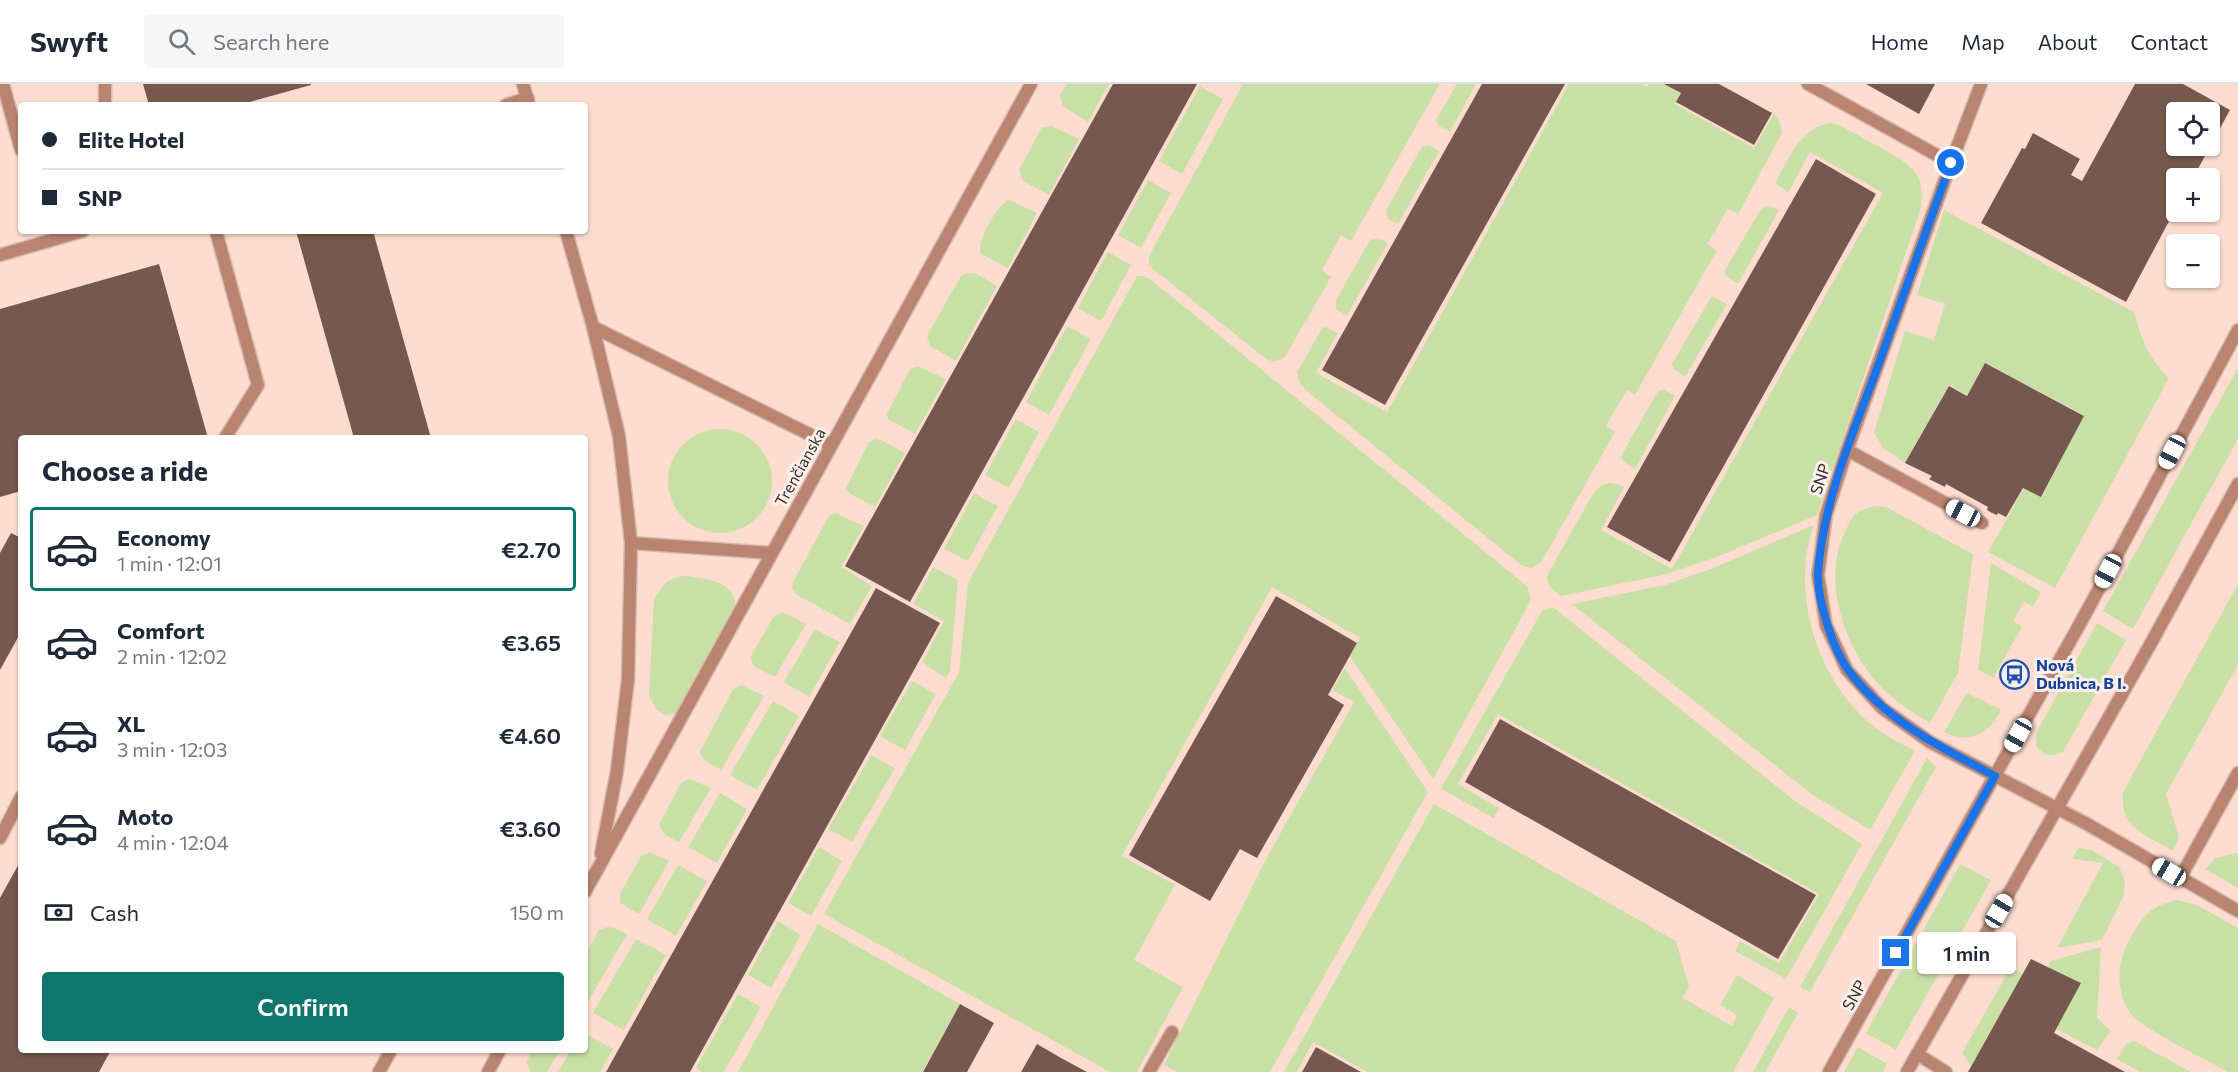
<!DOCTYPE html>
<html lang="en">
<head>
<meta charset="utf-8">
<style>
  :root { --surface:#fff; --page:#f6f6f7; --text:#1f2937; --muted:#747a83; --line:#e0e1e3; --accent:#0f766e }
  body { margin:0; font-family:Commissioner,sans-serif; background:var(--page); color:var(--text); height:100vh; display:flex; flex-direction:column; font-size:22px; white-space:nowrap }
  * { box-sizing:border-box; margin:0 }
  p { font-size:20px; color:var(--muted) }
  .icon { flex:none; width:33px; height:33px; fill:none; stroke:currentColor; stroke-width:2; stroke-linecap:round; stroke-linejoin:round }
  .map { position:relative; flex:1; overflow:hidden }
  .drawer { position:absolute; left:18px; top:351px; width:570px; height:618px; display:flex; flex-direction:column; background:var(--surface); border-radius:6px; box-shadow:0 2px 4px #0004 }
  .drawer>* { flex:none }
  .top-card { position:absolute; left:18px; top:18px; width:570px; height:132px; border-radius:6px; box-shadow:0 2px 4px #0004; display:grid; align-content:center; height:132px; padding:0 24px; background:var(--surface) }
  .controls { position:absolute; left:2166px; top:18px; display:grid; gap:12px }
  .controls a { display:grid; place-items:center; width:54px; height:54px; border-radius:6px; background:var(--surface); box-shadow:0 2px 4px #0004; font-size:30px }
  .end { position:absolute; width:27px; height:27px; margin:-14px; border:8px solid #1a73e8; background:#fff; box-shadow:0 0 0 3px #fff }
  .from { border-radius:50% }
  .bubble { position:absolute; height:42px; border-radius:6px; background:var(--surface); box-shadow:0 2px 4px #0004; font-size:20px; font-weight:600; line-height:42px; text-align:center }
  .car { position:absolute; width:18px; height:36px; margin:-18px -9px; border-radius:8px; box-shadow:0 0 4px 2px #0007; background:linear-gradient(#fff 24%,#345 0 40%,#fff 0 76%,#345 0 86%,#fff 0) }
  .top-card b { display:flex; align-items:center; gap:21px; height:57px; font-size:22px }
  .top-card b+b { border-top:2px solid var(--line) }
  .top-card i { width:15px; height:15px; background:var(--text) }
  ul { padding:0; list-style:none }
  li { display:flex; align-items:center; gap:18px; height:84px; margin:0 12px 9px; padding:0 12px; border:3px solid transparent; border-radius:6px }
  li div { flex:1 }
  li b { display:block; font-size:22px }
  li em { font-style:normal; font-weight:600 }
  li.selected { border-color:var(--accent) }
  li>.icon { width:54px; height:54px; stroke-width:1.5 }
  h2 { padding:0 24px; font-size:27px; line-height:72px }
  .pay { display:flex; align-items:center; gap:15px; height:66px; padding:0 24px; font-size:22px }
  .pay p { margin-inline-start:auto }
  .action { display:flex; gap:12px; margin-top:auto; padding:12px 24px }
  .action a { flex:1; height:69px; border-radius:6px; background:var(--accent); color:#fff; font-size:24px; font-weight:600; line-height:69px; text-align:center }
  header { display:flex; align-items:center; gap:36px; box-sizing:border-box; height:84px; padding:0 30px; background:var(--surface); border-bottom:2px solid var(--line) }
  header strong { font-size:28px }
  nav { display:flex; gap:33px; margin-inline-start:auto; font-size:21px }
  .search { width:420px; height:54px; background:var(--page); display:flex; align-items:center; gap:15px; box-sizing:border-box; padding:0 21px; border-radius:6px; color:var(--muted); font-size:22px }
  .map>svg:first-child { display:block }
</style>
</head>
<body>
<header>
<strong>Swyft</strong>
<div class="search"><svg class="icon" aria-label="search" viewBox="0 0 24 24"><circle cx="10" cy="10" r="6"/><path d="M15 15l6 6"/></svg>Search here</div>
<nav><a>Home</a><a>Map</a><a>About</a><a>Contact</a></nav>
</header>
<div class="map">
<svg width="2238" height="988" viewBox="0 0 2238 988">
  <rect width="100%" height="100%" fill="#feddd0"/>
  <g fill="#c8e0a5">
    <path d="M 1067,0 L 1109,0 L 1088,38 L 1063,22 L 1060,11 Z"/>
    <path d="M 1243,0 L 1440,0 L 1351,157 L 1341,151 L 1322,186 L 1331,193 L 1286,271 C 1281,278 1272,279 1265,274 L 1153,185 L 1149,180 L 1149,172 Z"/>
    <path d="M 1457,0 L 1476,0 L 1450,48 L 1439,42 L 1436,36 Z"/>
    <path d="M 1569,0 L 1641,0 L 1647,3 L 1649,0 L 1664,0 L 1680,9 L 1675,20 L 1754,64 L 1774,30 L 1779,35 L 1782,49 L 1738,130 L 1728,125 L 1707,160 L 1717,166 L 1635,311 L 1627,306 L 1606,342 L 1615,348 L 1542,477 L 1531,484 L 1521,481 L 1308,308 L 1300,300 L 1297,289 L 1322,244 L 1326,243 L 1338,249 L 1316,289 L 1387,328 Z"/>
    <path d="M 1200,2 L 1223,15 L 1182,90 L 1159,77 Z"/>
    <path d="M 1832,39 L 1841,42 C 1855,49 1869,57 1883,65 C 1912,81 1927,90 1920,127 L 1817,431 L 1709,476 L 1663,491 L 1561,512 C 1553,506 1545,501 1548,490 L 1590,415 C 1601,399 1606,395 1624,403 L 1601,446 L 1672,485 L 1883,109 L 1810,68 L 1788,109 L 1776,99 L 1777,95 C 1791,72 1801,42 1832,39 Z"/>
    <path d="M 1051,42 L 1079,55 L 1049,111 L 1023,97 L 1019,86 L 1042,43 Z"/>
    <path d="M 1428,61 L 1439,67 L 1398,140 L 1388,135 L 1386,126 L 1422,63 Z"/>
    <path d="M 1148,96 L 1171,109 L 1141,164 L 1118,151 Z"/>
    <path d="M 1009,116 L 1037,129 L 1008,184 L 983,171 L 980,168 C 978,156 997,120 1009,116 Z"/>
    <path d="M 1770,122 L 1779,126 L 1738,200 L 1725,191 L 1725,186 L 1761,125 Z"/>
    <path d="M 1944,126 L 2134,228 C 2141,254 2149,275 2169,294 L 2055,504 L 1988,468 L 2024,404 L 2042,413 L 2084,331 L 1985,279 L 1967,311 L 1949,301 L 1905,379 L 1883,364 L 1874,348 L 1905,247 L 1934,256 L 1945,220 L 1917,211 Z"/>
    <path d="M 1378,154 L 1388,159 L 1347,232 L 1336,225 L 1336,216 L 1370,156 Z"/>
    <path d="M 1108,168 L 1131,181 L 1101,237 L 1078,224 Z"/>
    <path d="M 967,189 L 977,190 L 997,202 L 956,277 L 930,262 L 927,252 L 961,192 Z"/>
    <path d="M 1137,192 L 1143,192 L 1150,195 L 1527,502 L 1531,516 L 1433,695 L 1350,572 L 1360,554 L 1272,503 L 1122,772 L 1175,801 L 1134,876 L 1183,903 L 1137,988 L 1110,988 L 824,830 L 959,588 L 968,499 Z"/>
    <path d="M 1712,212 L 1727,220 L 1685,293 L 1674,285 L 1672,280 Z"/>
    <path d="M 1067,242 L 1091,255 L 1049,331 L 1026,318 Z"/>
    <path d="M 917,282 L 946,295 L 915,350 L 888,335 L 887,330 L 910,285 Z"/>
    <path d="M 2238,284 L 2238,355 L 2133,545 L 2103,527 Z"/>
    <path d="M 1664,305 L 1675,312 L 1635,385 L 1624,378 L 1621,372 L 1658,307 Z"/>
    <path d="M 1016,335 L 1039,348 L 1009,404 L 985,391 Z"/>
    <circle cx="720" cy="397" r="52"/>
    <path d="M 876,355 L 881,356 L 905,369 L 875,423 L 850,410 L 846,404 L 869,358 Z"/>
    <path d="M 974,409 L 998,422 L 968,477 L 944,465 Z"/>
    <path d="M 1876,422 L 1886,423 L 1973,470 L 1958,589 L 1930,639 C 1906,624 1883,610 1867,586 C 1841,549 1824,493 1844,450 C 1853,431 1855,426 1876,422 Z"/>
    <path d="M 835,429 L 864,442 L 841,483 L 872,502 L 850,540 L 797,511 L 792,504 L 793,498 L 829,432 Z"/>
    <path d="M 1814,441 C 1792,503 1812,577 1855,625 C 1871,644 1894,656 1915,667 L 1870,746 L 1810,709 L 1572,520 L 1665,501 L 1713,484 Z"/>
    <path d="M 1991,479 L 2041,508 L 2033,523 L 2024,518 L 2013,537 L 2022,543 L 1993,594 L 1978,586 Z"/>
    <path d="M 933,483 L 958,496 L 950,587 L 946,594 L 922,578 L 944,537 L 913,520 Z"/>
    <path d="M 680,492 C 689,491 697,494 705,495 C 724,499 736,505 736,527 L 678,629 L 665,631 L 656,625 L 649,611 L 654,515 L 666,498 Z"/>
    <path d="M 2238,500 L 2238,581 L 2166,710 L 2179,753 L 2173,767 C 2146,751 2119,744 2123,708 Z"/>
    <path d="M 1553,523 L 1795,717 L 1862,760 L 1786,895 L 1735,867 L 1740,857 L 1779,879 L 1819,810 L 1498,630 L 1458,700 L 1499,724 L 1494,734 L 1441,705 L 1542,527 Z"/>
    <path d="M 783,528 L 806,540 L 775,593 L 755,583 L 752,580 L 751,572 L 774,532 Z"/>
    <path d="M 2097,539 L 2126,556 L 2063,668 L 2054,671 L 2045,671 L 2036,662 L 2036,649 Z"/>
    <path d="M 815,545 L 840,558 L 809,613 L 784,598 Z"/>
    <path d="M 1345,584 L 1428,708 L 1270,988 L 1177,988 L 1164,981 L 1265,777 L 1354,618 L 1332,606 Z"/>
    <path d="M 912,597 L 936,610 L 905,666 L 880,652 Z"/>
    <path d="M 741,601 L 764,612 L 721,686 L 703,675 L 700,668 L 733,605 Z"/>
    <path d="M 1967,609 L 2001,626 C 1989,649 1970,661 1944,648 Z"/>
    <path d="M 773,617 L 799,632 L 757,706 L 730,691 Z"/>
    <path d="M 871,671 L 895,684 L 852,758 L 828,745 Z"/>
    <path d="M 1927,674 L 1936,683 L 1810,908 L 1800,903 Z"/>
    <path d="M 689,695 L 711,704 L 679,758 L 665,751 L 659,741 L 681,699 Z"/>
    <path d="M 720,709 L 747,725 L 717,779 L 688,763 Z"/>
    <path d="M 1434,720 L 1676,857 L 1689,903 L 1683,914 L 1732,942 L 1737,931 L 1720,921 L 1737,891 L 1774,914 L 1733,988 L 1367,988 L 1313,958 L 1297,988 L 1284,988 Z"/>
    <path d="M 819,763 L 842,777 L 811,832 L 788,819 Z"/>
    <path d="M 2078,764 L 2092,766 L 2119,783 L 2125,796 L 2124,811 L 2102,856 L 2057,864 L 2103,779 L 2072,775 Z"/>
    <path d="M 650,768 L 669,777 L 639,830 L 620,819 L 620,810 L 641,772 Z"/>
    <path d="M 2238,769 L 2238,804 L 2205,785 L 2216,774 Z"/>
    <path d="M 1960,780 L 1991,796 L 1896,966 L 1866,949 Z"/>
    <path d="M 678,781 L 707,797 L 676,852 L 647,835 Z"/>
    <path d="M 2177,816 L 2197,821 L 2238,844 L 2238,988 L 2228,988 C 2209,977 2140,944 2130,929 C 2115,907 2117,877 2130,855 C 2144,831 2150,822 2177,816 Z"/>
    <path d="M 778,837 L 801,851 L 771,904 L 748,891 Z"/>
    <path d="M 818,840 L 960,920 L 922,988 L 738,988 Z"/>
    <path d="M 610,842 L 627,850 L 585,923 L 585,872 L 599,846 Z"/>
    <path d="M 636,855 L 666,871 L 624,946 L 593,929 Z"/>
    <path d="M 2101,863 L 2097,934 L 2111,947 L 2097,966 L 2056,945 L 2081,899 L 2048,883 L 2051,877 Z"/>
    <path d="M 2011,883 L 2023,890 L 1971,982 L 1962,969 Z"/>
    <path d="M 738,910 L 761,923 L 724,988 L 702,988 L 696,984 Z"/>
    <path d="M 1789,923 L 1798,929 L 1765,988 L 1753,988 Z"/>
    <path d="M 585,949 L 613,965 L 600,988 L 558,988 L 571,966 L 585,966 Z"/>
    <path d="M 2134,957 L 2191,988 L 2140,988 L 2117,975 L 2126,960 Z"/>
    <path d="M 1858,963 L 1887,980 L 1883,988 L 1844,988 Z"/>
    <path d="M 533,966 L 560,966 L 547,988 L 531,988 L 526,978 Z"/>
  </g>
  <g fill="#75594e" fill-rule="evenodd">
    <path d="M 143,0 L 311,0 L 311,1 L 239,21 L 149,21 Z"/>
    <path d="M 1113,0 L 1197,0 L 910,518 L 845,482 Z"/>
    <path d="M 1482,0 L 1565,0 L 1385,321 L 1322,286 Z"/>
    <path d="M 1664,0 L 1719,0 L 1772,29 L 1754,61 L 1676,18 L 1681,9 Z"/>
    <path d="M 1866,0 L 1935,0 L 1919,30 Z"/>
    <path d="M 2135,0 L 2183,0 L 2230,26 L 2193,94 L 2176,94 L 2176,124 L 2126,218 L 1981,139 L 2022,64 L 2025,65 L 2033,49 L 2080,75 L 2071,91 L 2082,97 ZM 2176,28 L 2210,28 L 2210,62 L 2176,62 Z"/>
    <path d="M 1816,75 L 1876,110 L 1670,478 L 1607,443 Z"/>
    <path d="M 296,147 L 373,147 L 431,354 L 354,354 Z"/>
    <path d="M 159,180 L 208,354 L 21,354 L 21,407 L 0,413 L 0,225 Z"/>
    <path d="M 1985,279 L 2084,332 L 2041,413 L 2023,404 L 2006,433 L 1998,429 L 1997,431 L 1992,429 L 1987,426 L 1988,423 L 1946,400 L 1945,403 L 1929,395 L 1932,392 L 1905,379 L 1949,302 L 1967,312 Z"/>
    <path d="M 11,449 L 21,454 L 21,548 L 0,586 L 0,469 Z"/>
    <path d="M 876,504 L 940,539 L 914,586 L 690,988 L 606,988 Z"/>
    <path d="M 1276,512 L 1357,559 L 1328,611 L 1344,621 L 1257,774 L 1240,765 L 1210,817 L 1129,771 Z"/>
    <path d="M 1500,635 L 1816,811 L 1778,875 L 1465,698 Z"/>
    <path d="M 21,776 L 21,966 L 111,966 L 99,988 L 0,988 L 0,814 Z"/>
    <path d="M 2031,875 L 2081,899 L 2054,949 L 2125,988 L 1968,988 Z"/>
    <path d="M 960,920 L 994,939 L 967,988 L 923,988 Z"/>
    <path d="M 1037,960 L 1061,974 L 1087,988 L 1021,988 Z"/>
    <path d="M 1316,963 L 1361,988 L 1302,988 Z"/>
  </g>
  <g fill="none" stroke-linecap="round" stroke-linejoin="round">
    <defs>
      <g id="service">
        <path d="M 3,0 L 21,66"/>
        <path d="M 105,0 L 105,21"/>
        <path d="M 506,21 L 528,14"/>
        <path d="M 1951,79 L 1981,0"/>
        <path d="M 216,147 L 258,301 L 225,354"/>
        <path d="M 0,171 L 83,147"/>
        <path d="M 1847,366 L 1982,439"/>
        <path d="M 0,754 L 21,713"/>
        <path d="M 2180,794 L 2238,689"/>
        <path d="M 1917,970 L 1946,988"/>
        <path d="M 379,988 L 391,966"/>
        <path d="M 1149,988 L 1172,948"/>
      </g>
      <g id="minor">
        <path d="M 523,0 L 529,21"/>
        <path d="M 1808,0 L 1951,79 L 1847,366 L 1826,431 L 1818,491 L 1826,541 L 1847,586 L 1882,624 L 1930,658 L 2087,740 L 2238,827"/>
        <path d="M 566,147 L 593,243 L 619,352 L 631,459 L 628,595 L 617,687 L 601,770"/>
        <path d="M 593,243 L 831,361"/>
        <path d="M 631,459 L 771,469"/>
        <path d="M 585,808 L 1031,0"/>
        <path d="M 488,988 L 500,966"/>
      </g>
      <g id="tertiary">
        <path d="M 1829,988 L 2087,527 L 2238,246"/>
        <path d="M 1907,988 L 2150,561 L 2238,400"/>
      </g>
    </defs>
    <use href="#service" stroke="#d7baaf" stroke-width="15"/>
    <use href="#minor" stroke="#d7baaf" stroke-width="15"/>
    <use href="#tertiary" stroke="#d7baaf" stroke-width="15"/>
    <use href="#service" stroke="#b98470" stroke-width="12"/>
    <use href="#minor" stroke="#b98470" stroke-width="12"/>
    <use href="#tertiary" stroke="#b98470" stroke-width="12"/>
  </g>
  <g fill="none" stroke-linecap="round" stroke-linejoin="round">
    <path stroke="#1a73e8" stroke-width="8" d="M 1896,869 L 1995,692 C 1942,664 1886,637 1849,587 C 1833,566 1817,515 1818,489 C 1823,420 1850,356 1874,293 C 1900,221 1925,150 1951,79"/>
  </g>
  <defs>
    <symbol id="bus-ring" viewBox="-11 -11 22 22"><circle r="9.5" fill="#fdefea" stroke="#1a4fb4" stroke-width="1.5"/><path d="M-5-6H5V4H4V6H2V4H-2V6H-4V4H-5ZM-3.5-4V0h7V-4ZM-3.5 1.2v1.5H-2V1.2ZM2 1.2v1.5H3.5V1.2Z" fill="#1a4fb4"/></symbol>
  </defs>
  <g fill-rule="evenodd">
    <use href="#bus-ring" x="1998" y="574" width="33" height="33"/>
  </g>
  <g text-anchor="middle" stroke-width="6" stroke-linejoin="round" paint-order="stroke">
    <g font-size="16" fill="#3a2e29" stroke="#fdefea">
      <text transform="translate(800 383) rotate(-61)" y="6">Trenčianska</text>
      <text transform="translate(1820 395) rotate(-72)" y="6">SNP</text>
      <text transform="translate(1854 911) rotate(-61)" y="6">SNP</text>
    </g>
    <g font-size="16" font-weight="bold" fill="#164399" stroke="#fdefea" text-anchor="start">
      <text x="2036" y="587">Nová<tspan x="2036" dy="18">Dubnica, B I.</tspan></text>
    </g>
  </g>
</svg>
<div class="controls">
<a><svg class="icon" aria-label="locate" viewBox="0 0 24 24"><circle cx="12" cy="12" r="6"/><path d="M12 2v4M12 18v4M2 12h4M18 12h4"/></svg></a>
<a>+</a>
<a>−</a>
</div>
<i class="end from" style="left:1951px;top:79px"></i>
<i class="end" style="left:1896px;top:869px"></i>
<div class="bubble" style="left:1917px;top:848px;width:99px">1 min</div>
<i class="car" style="left:2172px;top:368px;rotate:208deg"></i>
<i class="car" style="left:1963px;top:429px;rotate:298deg"></i>
<i class="car" style="left:2108px;top:487px;rotate:208deg"></i>
<i class="car" style="left:2018px;top:651px;rotate:209deg"></i>
<i class="car" style="left:2169px;top:788px;rotate:300deg"></i>
<i class="car" style="left:1999px;top:827px;rotate:30deg"></i>
<div class="top-card">
<b><i class="from"></i>Elite Hotel</b>
<b><i></i>SNP</b>
</div>
<section class="drawer">
<h2>Choose a ride</h2>
<ul>
<li class="selected"><svg class="icon" aria-label="car" viewBox="0 0 24 24"><path d="M5 17H2v-5l4-1 3-4h7l3 4 3 1v5h-3M9 17h6M6 11h13"/><circle cx="7" cy="17" r="2"/><circle cx="17" cy="17" r="2"/></svg><div><b>Economy</b><p>1 min · 12:01</p></div><em>€2.70</em></li>
<li><svg class="icon" aria-label="car" viewBox="0 0 24 24"><path d="M5 17H2v-5l4-1 3-4h7l3 4 3 1v5h-3M9 17h6M6 11h13"/><circle cx="7" cy="17" r="2"/><circle cx="17" cy="17" r="2"/></svg><div><b>Comfort</b><p>2 min · 12:02</p></div><em>€3.65</em></li>
<li><svg class="icon" aria-label="car" viewBox="0 0 24 24"><path d="M5 17H2v-5l4-1 3-4h7l3 4 3 1v5h-3M9 17h6M6 11h13"/><circle cx="7" cy="17" r="2"/><circle cx="17" cy="17" r="2"/></svg><div><b>XL</b><p>3 min · 12:03</p></div><em>€4.60</em></li>
<li><svg class="icon" aria-label="car" viewBox="0 0 24 24"><path d="M5 17H2v-5l4-1 3-4h7l3 4 3 1v5h-3M9 17h6M6 11h13"/><circle cx="7" cy="17" r="2"/><circle cx="17" cy="17" r="2"/></svg><div><b>Moto</b><p>4 min · 12:04</p></div><em>€3.60</em></li>
</ul>
<div class="pay"><svg class="icon" aria-label="cash" viewBox="0 0 24 24"><path d="M3 7h18v10H3z"/><circle cx="12" cy="12" r="2"/></svg>Cash<p>150 m</p></div>
<div class="action"><a>Confirm</a></div>
</section>
</div>
</body>
</html>
